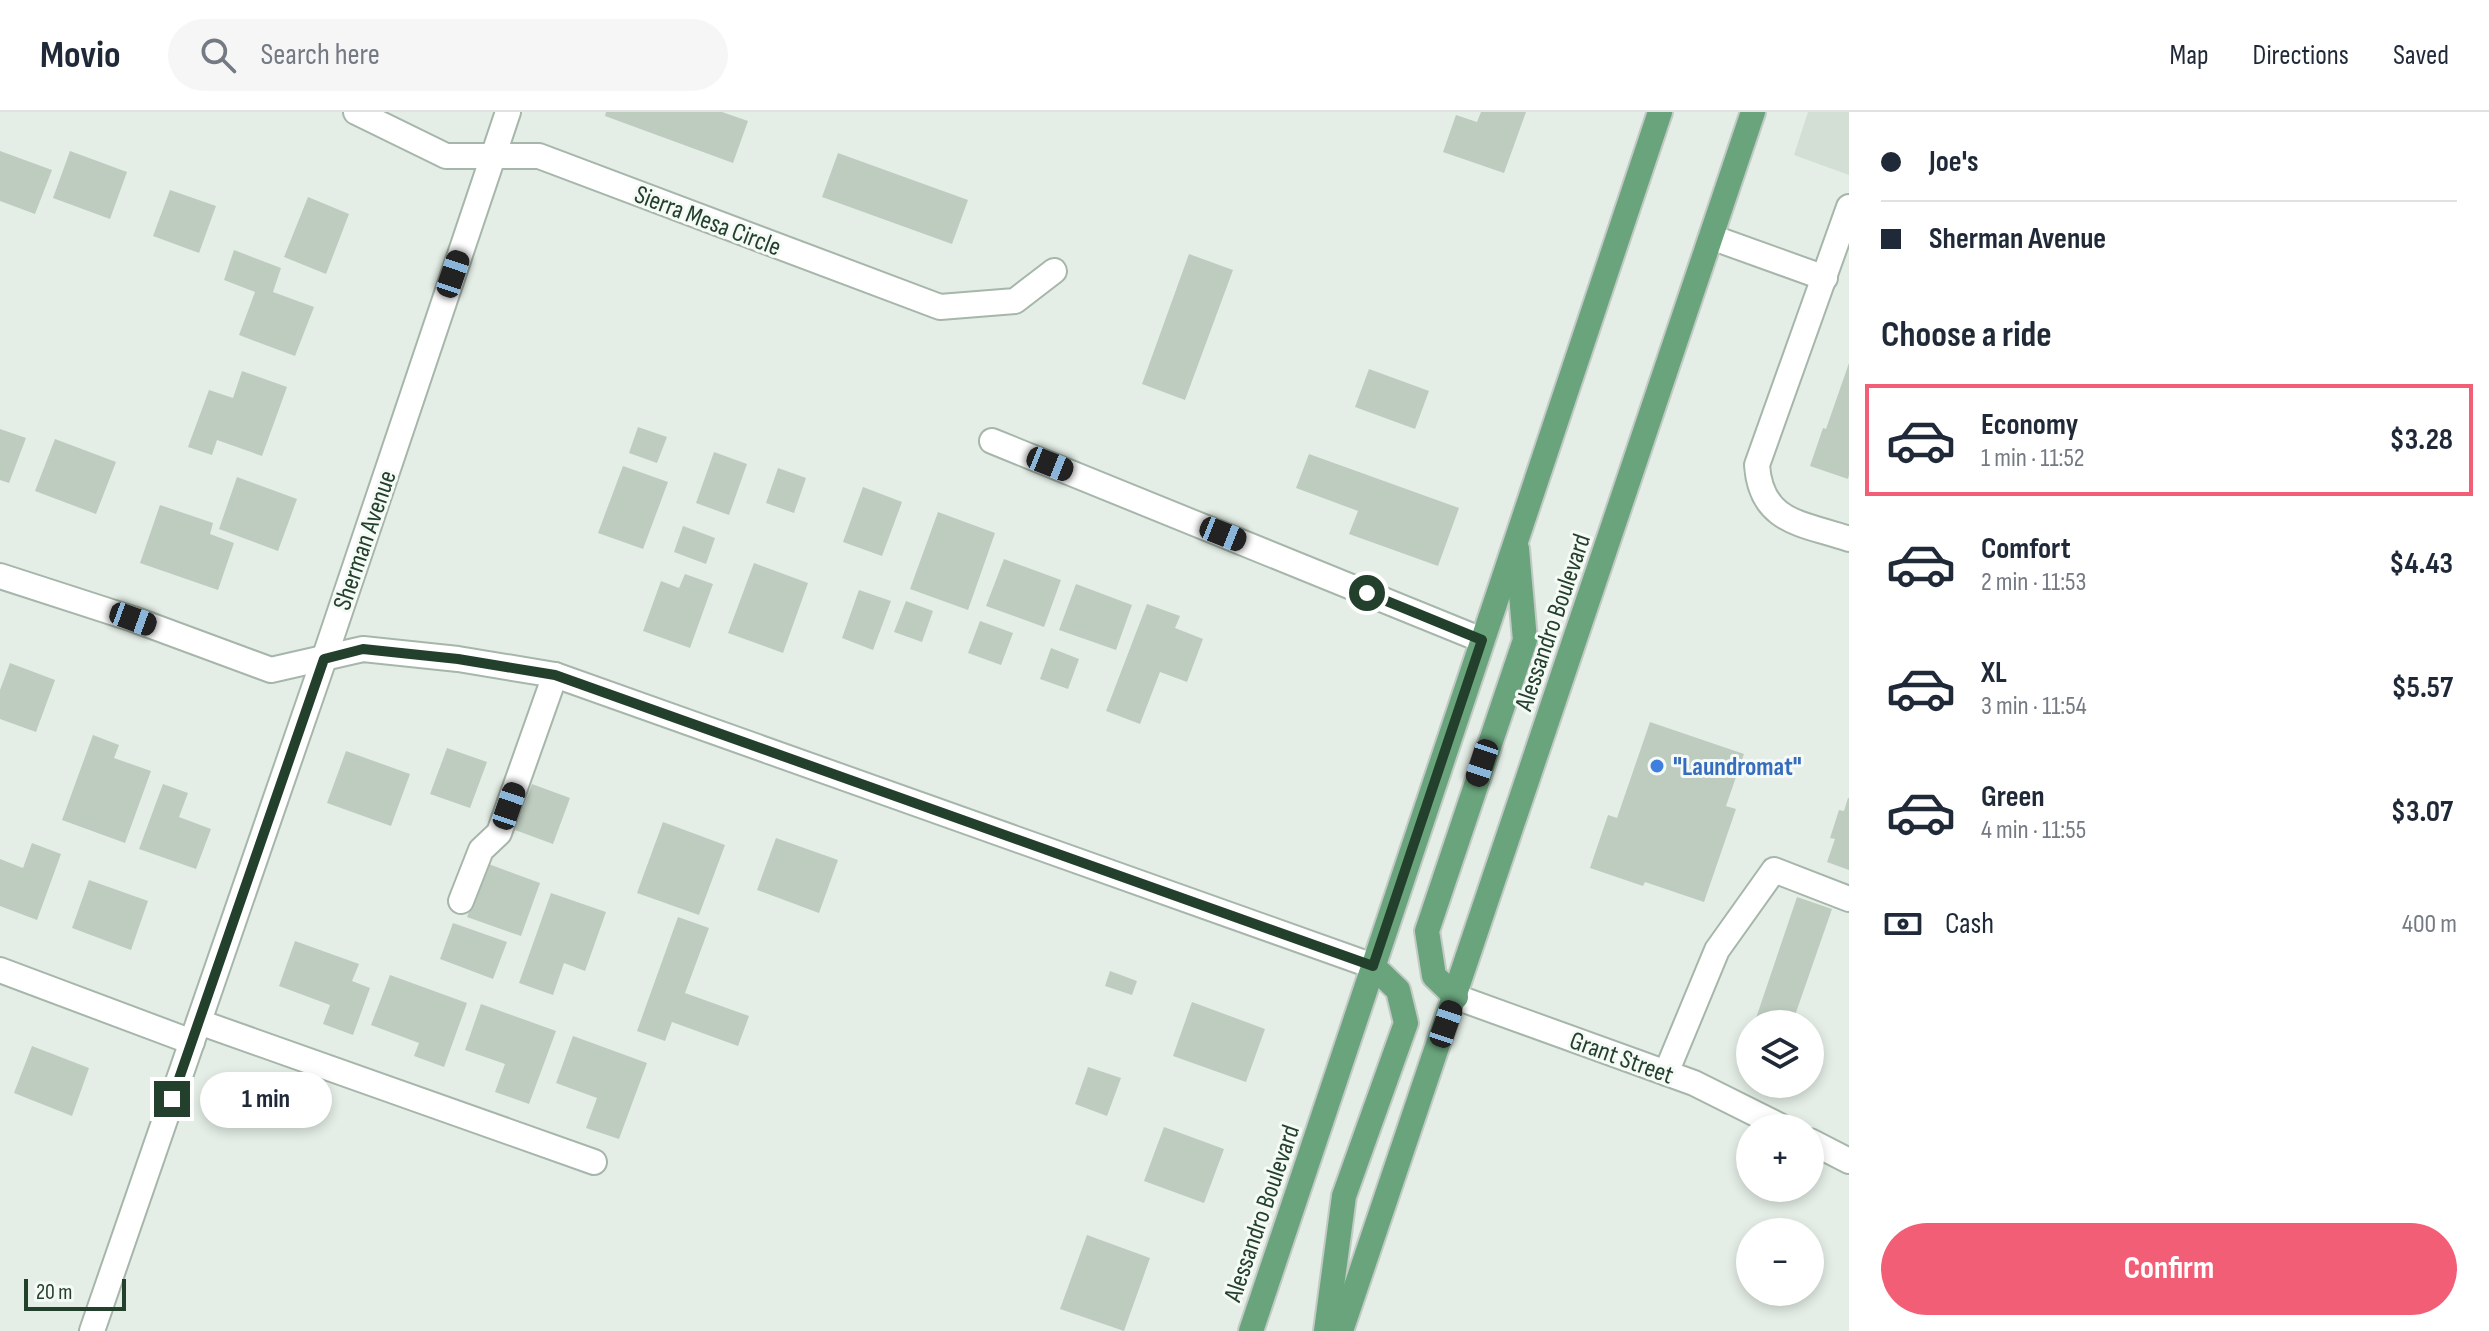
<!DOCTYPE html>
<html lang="en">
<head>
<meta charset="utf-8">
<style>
  :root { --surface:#fff; --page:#f6f6f7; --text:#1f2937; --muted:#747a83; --line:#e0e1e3; --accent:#f35e77 }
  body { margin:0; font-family:"Sofia Sans Condensed",sans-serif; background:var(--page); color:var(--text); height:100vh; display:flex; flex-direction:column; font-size:30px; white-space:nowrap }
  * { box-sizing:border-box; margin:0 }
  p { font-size:26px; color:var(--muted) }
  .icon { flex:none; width:44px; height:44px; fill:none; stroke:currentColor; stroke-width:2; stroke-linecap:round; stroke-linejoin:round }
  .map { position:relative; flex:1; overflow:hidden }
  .details { display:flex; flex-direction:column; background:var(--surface); width:640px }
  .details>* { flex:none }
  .guide { display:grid; align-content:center; height:176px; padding:0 32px; background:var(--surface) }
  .buttons { position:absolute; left:1736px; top:898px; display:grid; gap:16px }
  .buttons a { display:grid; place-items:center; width:88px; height:88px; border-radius:50%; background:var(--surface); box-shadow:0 4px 12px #0003; font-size:40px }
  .scale { position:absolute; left:24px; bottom:20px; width:102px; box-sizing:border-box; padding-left:8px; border:4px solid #23402c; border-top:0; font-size:22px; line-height:28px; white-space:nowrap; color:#23402c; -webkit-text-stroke:6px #f5faf6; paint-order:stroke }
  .end { position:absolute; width:36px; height:36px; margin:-18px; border:10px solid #23402c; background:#fff; box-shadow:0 0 0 4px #fff }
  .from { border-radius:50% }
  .bubble { position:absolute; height:56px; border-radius:28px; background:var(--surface); box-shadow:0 4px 12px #0003; font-size:26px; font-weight:700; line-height:56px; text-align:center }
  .car { position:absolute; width:24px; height:48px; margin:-24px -12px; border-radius:10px; box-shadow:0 0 6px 2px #0007; background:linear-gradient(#222 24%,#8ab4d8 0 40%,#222 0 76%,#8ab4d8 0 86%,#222 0) }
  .guide b { display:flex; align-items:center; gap:28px; height:76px; font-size:30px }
  .guide b+b { border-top:2px solid var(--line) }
  .guide i { width:20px; height:20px; background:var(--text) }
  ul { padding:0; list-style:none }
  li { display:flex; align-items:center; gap:24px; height:112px; margin:0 16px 12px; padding:0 16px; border:4px solid transparent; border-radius:0px }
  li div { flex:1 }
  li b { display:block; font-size:30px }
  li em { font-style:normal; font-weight:700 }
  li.on { border-color:var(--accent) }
  li>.icon { width:72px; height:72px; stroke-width:1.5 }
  h2 { padding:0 32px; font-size:36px; line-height:96px }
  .pay { display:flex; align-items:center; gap:20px; height:88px; padding:0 32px; font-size:30px }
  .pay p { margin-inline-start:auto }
  .button { display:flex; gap:16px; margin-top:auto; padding:16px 32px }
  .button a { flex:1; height:92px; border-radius:48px; background:var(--accent); color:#fff; font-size:32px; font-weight:700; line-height:92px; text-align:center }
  header { display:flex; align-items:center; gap:48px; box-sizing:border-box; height:112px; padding:0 40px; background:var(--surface); border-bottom:2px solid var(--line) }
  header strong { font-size:38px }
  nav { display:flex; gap:44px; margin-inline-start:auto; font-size:28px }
  .search { width:560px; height:72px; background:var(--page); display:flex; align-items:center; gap:20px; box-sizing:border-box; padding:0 28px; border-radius:44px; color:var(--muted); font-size:30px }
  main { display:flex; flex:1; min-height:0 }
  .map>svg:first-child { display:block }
</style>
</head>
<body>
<header>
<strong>Movio</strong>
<div class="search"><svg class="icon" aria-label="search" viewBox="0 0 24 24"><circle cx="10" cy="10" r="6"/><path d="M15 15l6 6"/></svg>Search here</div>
<nav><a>Map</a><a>Directions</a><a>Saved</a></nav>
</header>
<main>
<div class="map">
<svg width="1849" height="1219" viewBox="0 0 1849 1219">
  <rect width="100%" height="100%" fill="#e4eee6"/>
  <path fill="#d3ded4" d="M 1808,0 L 1849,0 L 1849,63 L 1794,43 Z"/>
  <g fill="#bdccbf">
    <path d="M 606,0 L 722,0 L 748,9 L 733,51 L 605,4 Z"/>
    <path d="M 1481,0 L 1526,0 L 1504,61 L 1443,40 L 1456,3 L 1477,10 Z"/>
    <path d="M 0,39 L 52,58 L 35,102 L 0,89 Z"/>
    <path d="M 70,39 L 127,60 L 110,107 L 53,86 Z"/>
    <path d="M 838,41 L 968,88 L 952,132 L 822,85 Z"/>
    <path d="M 170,78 L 216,94 L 199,141 L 153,124 Z"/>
    <path d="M 308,85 L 349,102 L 326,162 L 284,145 Z"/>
    <path d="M 234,138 L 281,156 L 273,180 L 314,195 L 295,244 L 239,223 L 255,180 L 224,168 Z"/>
    <path d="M 1189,142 L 1233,158 L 1185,288 L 1142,272 Z"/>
    <path d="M 1849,251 L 1849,363 L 1848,367 L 1810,354 L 1823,316 L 1826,317 Z"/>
    <path d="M 1369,257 L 1429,279 L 1415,317 L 1355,295 Z"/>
    <path d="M 242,259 L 287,275 L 262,344 L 217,328 L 212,343 L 188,335 L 209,278 L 233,286 Z"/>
    <path d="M 638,315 L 667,325 L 657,351 L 629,341 Z"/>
    <path d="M 0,317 L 26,326 L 9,371 L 0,368 Z"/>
    <path d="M 55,327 L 116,350 L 96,402 L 35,379 Z"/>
    <path d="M 714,340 L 747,352 L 729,403 L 696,391 Z"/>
    <path d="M 1309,342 L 1459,396 L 1438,454 L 1349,422 L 1358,399 L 1296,376 Z"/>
    <path d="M 623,354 L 668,370 L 643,437 L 598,421 Z"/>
    <path d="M 778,356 L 806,366 L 794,401 L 766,391 Z"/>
    <path d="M 237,365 L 297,387 L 278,439 L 219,417 Z"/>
    <path d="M 863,375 L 902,390 L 882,444 L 843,430 Z"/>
    <path d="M 160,393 L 213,411 L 210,422 L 234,431 L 218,478 L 140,451 Z"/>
    <path d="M 938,400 L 995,421 L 968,498 L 910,477 Z"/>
    <path d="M 683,414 L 715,426 L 706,452 L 674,440 Z"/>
    <path d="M 1004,447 L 1061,468 L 1044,515 L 986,494 Z"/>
    <path d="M 754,451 L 808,471 L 783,541 L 728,521 Z"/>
    <path d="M 685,462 L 713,472 L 690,536 L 643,519 L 661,469 L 679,476 Z"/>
    <path d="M 1076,472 L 1132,493 L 1116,538 L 1059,518 Z"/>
    <path d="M 859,478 L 891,489 L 873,538 L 842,526 Z"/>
    <path d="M 906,489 L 933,499 L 922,530 L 894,520 Z"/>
    <path d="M 1147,492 L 1180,504 L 1175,516 L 1203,527 L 1187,570 L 1160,560 L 1140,612 L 1106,599 Z"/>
    <path d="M 980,509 L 1013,521 L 1001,553 L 968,541 Z"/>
    <path d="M 1051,536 L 1079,547 L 1068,577 L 1040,567 Z"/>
    <path d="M 10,551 L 55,568 L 36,620 L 0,607 L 0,578 Z"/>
    <path d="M 1650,610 L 1744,642 L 1726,694 L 1736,697 L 1704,790 L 1645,770 L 1643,774 L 1590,756 L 1608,703 L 1617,706 Z"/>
    <path d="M 93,623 L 119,633 L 114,646 L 151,659 L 125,731 L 62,708 Z"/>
    <path d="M 447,636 L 487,650 L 470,696 L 430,682 Z"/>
    <path d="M 346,639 L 410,662 L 391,714 L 327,691 Z"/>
    <path d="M 163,672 L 188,681 L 179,705 L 211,717 L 196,757 L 139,737 Z"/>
    <path d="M 532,672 L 570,686 L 553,732 L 515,718 Z"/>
    <path d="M 1848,686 L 1849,686 L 1849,758 L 1827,750 L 1835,727 L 1830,726 L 1839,698 L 1844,699 Z"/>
    <path d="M 663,710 L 725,733 L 699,803 L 637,781 Z"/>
    <path d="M 776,726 L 838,748 L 819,801 L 757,778 Z"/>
    <path d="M 32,731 L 61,742 L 37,808 L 0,794 L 0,747 L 23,756 Z"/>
    <path d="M 486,751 L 540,771 L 521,824 L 467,805 Z"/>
    <path d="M 89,768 L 148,789 L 131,838 L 72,816 Z"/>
    <path d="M 551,781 L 606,800 L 585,859 L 564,851 L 553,883 L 519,871 Z"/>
    <path d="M 1797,785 L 1832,797 L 1792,912 L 1754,912 Z"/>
    <path d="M 678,805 L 709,816 L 685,881 L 749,904 L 738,934 L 672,910 L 665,929 L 637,919 Z"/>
    <path d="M 453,811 L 507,830 L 493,867 L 440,847 Z"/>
    <path d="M 295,829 L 359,852 L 352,869 L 370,876 L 353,923 L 323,912 L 330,893 L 279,874 Z"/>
    <path d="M 1110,859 L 1137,869 L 1132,883 L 1105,874 Z"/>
    <path d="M 390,863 L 467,891 L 444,955 L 414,944 L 419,931 L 371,913 Z"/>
    <path d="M 1192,890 L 1265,917 L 1246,970 L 1173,944 Z"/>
    <path d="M 481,892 L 556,919 L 529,992 L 495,980 L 505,952 L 465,938 Z"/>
    <path d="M 573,924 L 647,951 L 619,1027 L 586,1016 L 597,986 L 556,971 Z"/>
    <path d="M 32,934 L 89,956 L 72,1004 L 14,981 Z"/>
    <path d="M 1088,955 L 1121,966 L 1107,1004 L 1075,992 Z"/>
    <path d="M 1164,1015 L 1224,1037 L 1204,1091 L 1144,1069 Z"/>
    <path d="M 1087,1123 L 1150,1146 L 1124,1219 L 1060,1197 Z"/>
  </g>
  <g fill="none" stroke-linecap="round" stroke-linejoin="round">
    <defs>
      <g id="minor">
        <path d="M 356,0 L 446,44 L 539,44 L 940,195 L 1015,189 L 1054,159"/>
        <path d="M 1849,95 L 1757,353 C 1761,411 1802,411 1849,427"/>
        <path d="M 1711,125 L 1825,166"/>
        <path d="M 992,329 L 1482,528"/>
        <path d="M 0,464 L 133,507 L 271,558 L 363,537 L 458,547 L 555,563 L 1373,854"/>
        <path d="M 461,789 L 481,738 L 499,721 L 555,563"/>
        <path d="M 0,858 L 192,930"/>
        <path d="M 1456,885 L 1694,971 L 1784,1016"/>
        <path d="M 199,910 L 594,1050"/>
        <path d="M 1666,961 L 1717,838 L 1774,758 L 1849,787"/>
        <path d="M 1810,1029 L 1849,1049"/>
        <path d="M 92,1219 L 324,547 L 508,0"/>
      </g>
      <g id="major">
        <path d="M 1456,885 L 1434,864 L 1427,819 L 1525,528 L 1517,437"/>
        <path d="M 1251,1219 L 1660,0"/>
        <path d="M 1326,1219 L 1344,1084 L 1406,911 L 1398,878 L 1373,854"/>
        <path d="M 1341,1219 L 1753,0"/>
      </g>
    </defs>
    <use href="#minor" stroke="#a6b6aa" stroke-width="28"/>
    <use href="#major" stroke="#c1cac4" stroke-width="28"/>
    <use href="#minor" stroke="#fff" stroke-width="24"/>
    <use href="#major" stroke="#69a47c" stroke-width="24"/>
  </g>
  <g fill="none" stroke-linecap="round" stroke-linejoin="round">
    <path stroke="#23402c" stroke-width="10" d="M 172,987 L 324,547 L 363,537 L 458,547 L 555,563 L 1373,854 L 1482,528 L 1367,481"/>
  </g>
  <circle fill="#3f7fe0" stroke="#f5faf6" stroke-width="3" cx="1657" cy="654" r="8"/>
  <g text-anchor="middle" stroke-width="6" stroke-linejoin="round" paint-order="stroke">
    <g font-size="26" fill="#23402c" stroke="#f5faf6">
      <text transform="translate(708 108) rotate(21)" y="9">Sierra Mesa Circle</text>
      <text transform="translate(364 428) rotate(-71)" y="9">Sherman Avenue</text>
      <text transform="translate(1552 510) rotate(-71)" y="9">Alessandro Boulevard</text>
      <text transform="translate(1622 945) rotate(20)" y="9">Grant Street</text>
      <text transform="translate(1261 1101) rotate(-71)" y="9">Alessandro Boulevard</text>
    </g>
    <g font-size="26" font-weight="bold" fill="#366cbe" stroke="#f5faf6" text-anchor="start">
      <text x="1673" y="663">"Laundromat"</text>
    </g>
  </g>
</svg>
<div class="buttons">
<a><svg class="icon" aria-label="layers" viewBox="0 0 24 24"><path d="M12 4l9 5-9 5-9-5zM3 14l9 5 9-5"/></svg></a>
<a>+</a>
<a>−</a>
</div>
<div class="scale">20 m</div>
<i class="end from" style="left:1367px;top:481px"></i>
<i class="end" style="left:172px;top:987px"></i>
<div class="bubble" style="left:200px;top:960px;width:132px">1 min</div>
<i class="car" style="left:453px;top:162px;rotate:19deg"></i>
<i class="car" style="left:1050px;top:352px;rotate:112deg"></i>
<i class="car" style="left:1223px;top:422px;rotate:112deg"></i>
<i class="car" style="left:133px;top:507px;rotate:110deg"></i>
<i class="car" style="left:1482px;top:651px;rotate:198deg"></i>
<i class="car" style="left:509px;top:694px;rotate:19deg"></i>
<i class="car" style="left:1446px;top:912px;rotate:19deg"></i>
</div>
<section class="details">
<div class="guide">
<b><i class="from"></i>Joe's</b>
<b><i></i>Sherman Avenue</b>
</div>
<h2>Choose a ride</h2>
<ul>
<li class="on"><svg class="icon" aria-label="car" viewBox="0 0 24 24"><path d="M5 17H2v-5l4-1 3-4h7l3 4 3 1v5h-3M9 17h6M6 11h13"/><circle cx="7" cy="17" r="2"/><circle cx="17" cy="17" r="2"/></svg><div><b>Economy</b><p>1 min · 11:52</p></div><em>$3.28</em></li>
<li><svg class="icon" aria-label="car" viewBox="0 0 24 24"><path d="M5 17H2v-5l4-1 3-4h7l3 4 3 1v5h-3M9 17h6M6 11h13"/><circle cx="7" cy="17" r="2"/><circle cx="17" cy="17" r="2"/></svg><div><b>Comfort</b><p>2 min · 11:53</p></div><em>$4.43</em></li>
<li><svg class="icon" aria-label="car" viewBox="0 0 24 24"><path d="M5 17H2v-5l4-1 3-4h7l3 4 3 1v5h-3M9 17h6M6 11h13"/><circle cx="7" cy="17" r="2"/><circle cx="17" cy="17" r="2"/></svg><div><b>XL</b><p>3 min · 11:54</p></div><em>$5.57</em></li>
<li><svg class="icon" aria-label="car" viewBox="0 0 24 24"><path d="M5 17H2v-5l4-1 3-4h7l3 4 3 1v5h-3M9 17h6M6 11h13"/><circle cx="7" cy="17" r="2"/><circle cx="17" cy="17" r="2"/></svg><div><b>Green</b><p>4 min · 11:55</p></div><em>$3.07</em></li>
</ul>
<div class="pay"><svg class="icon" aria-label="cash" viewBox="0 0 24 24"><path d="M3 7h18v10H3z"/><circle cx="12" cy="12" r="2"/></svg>Cash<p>400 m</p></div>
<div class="button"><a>Confirm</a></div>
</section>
</main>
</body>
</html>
